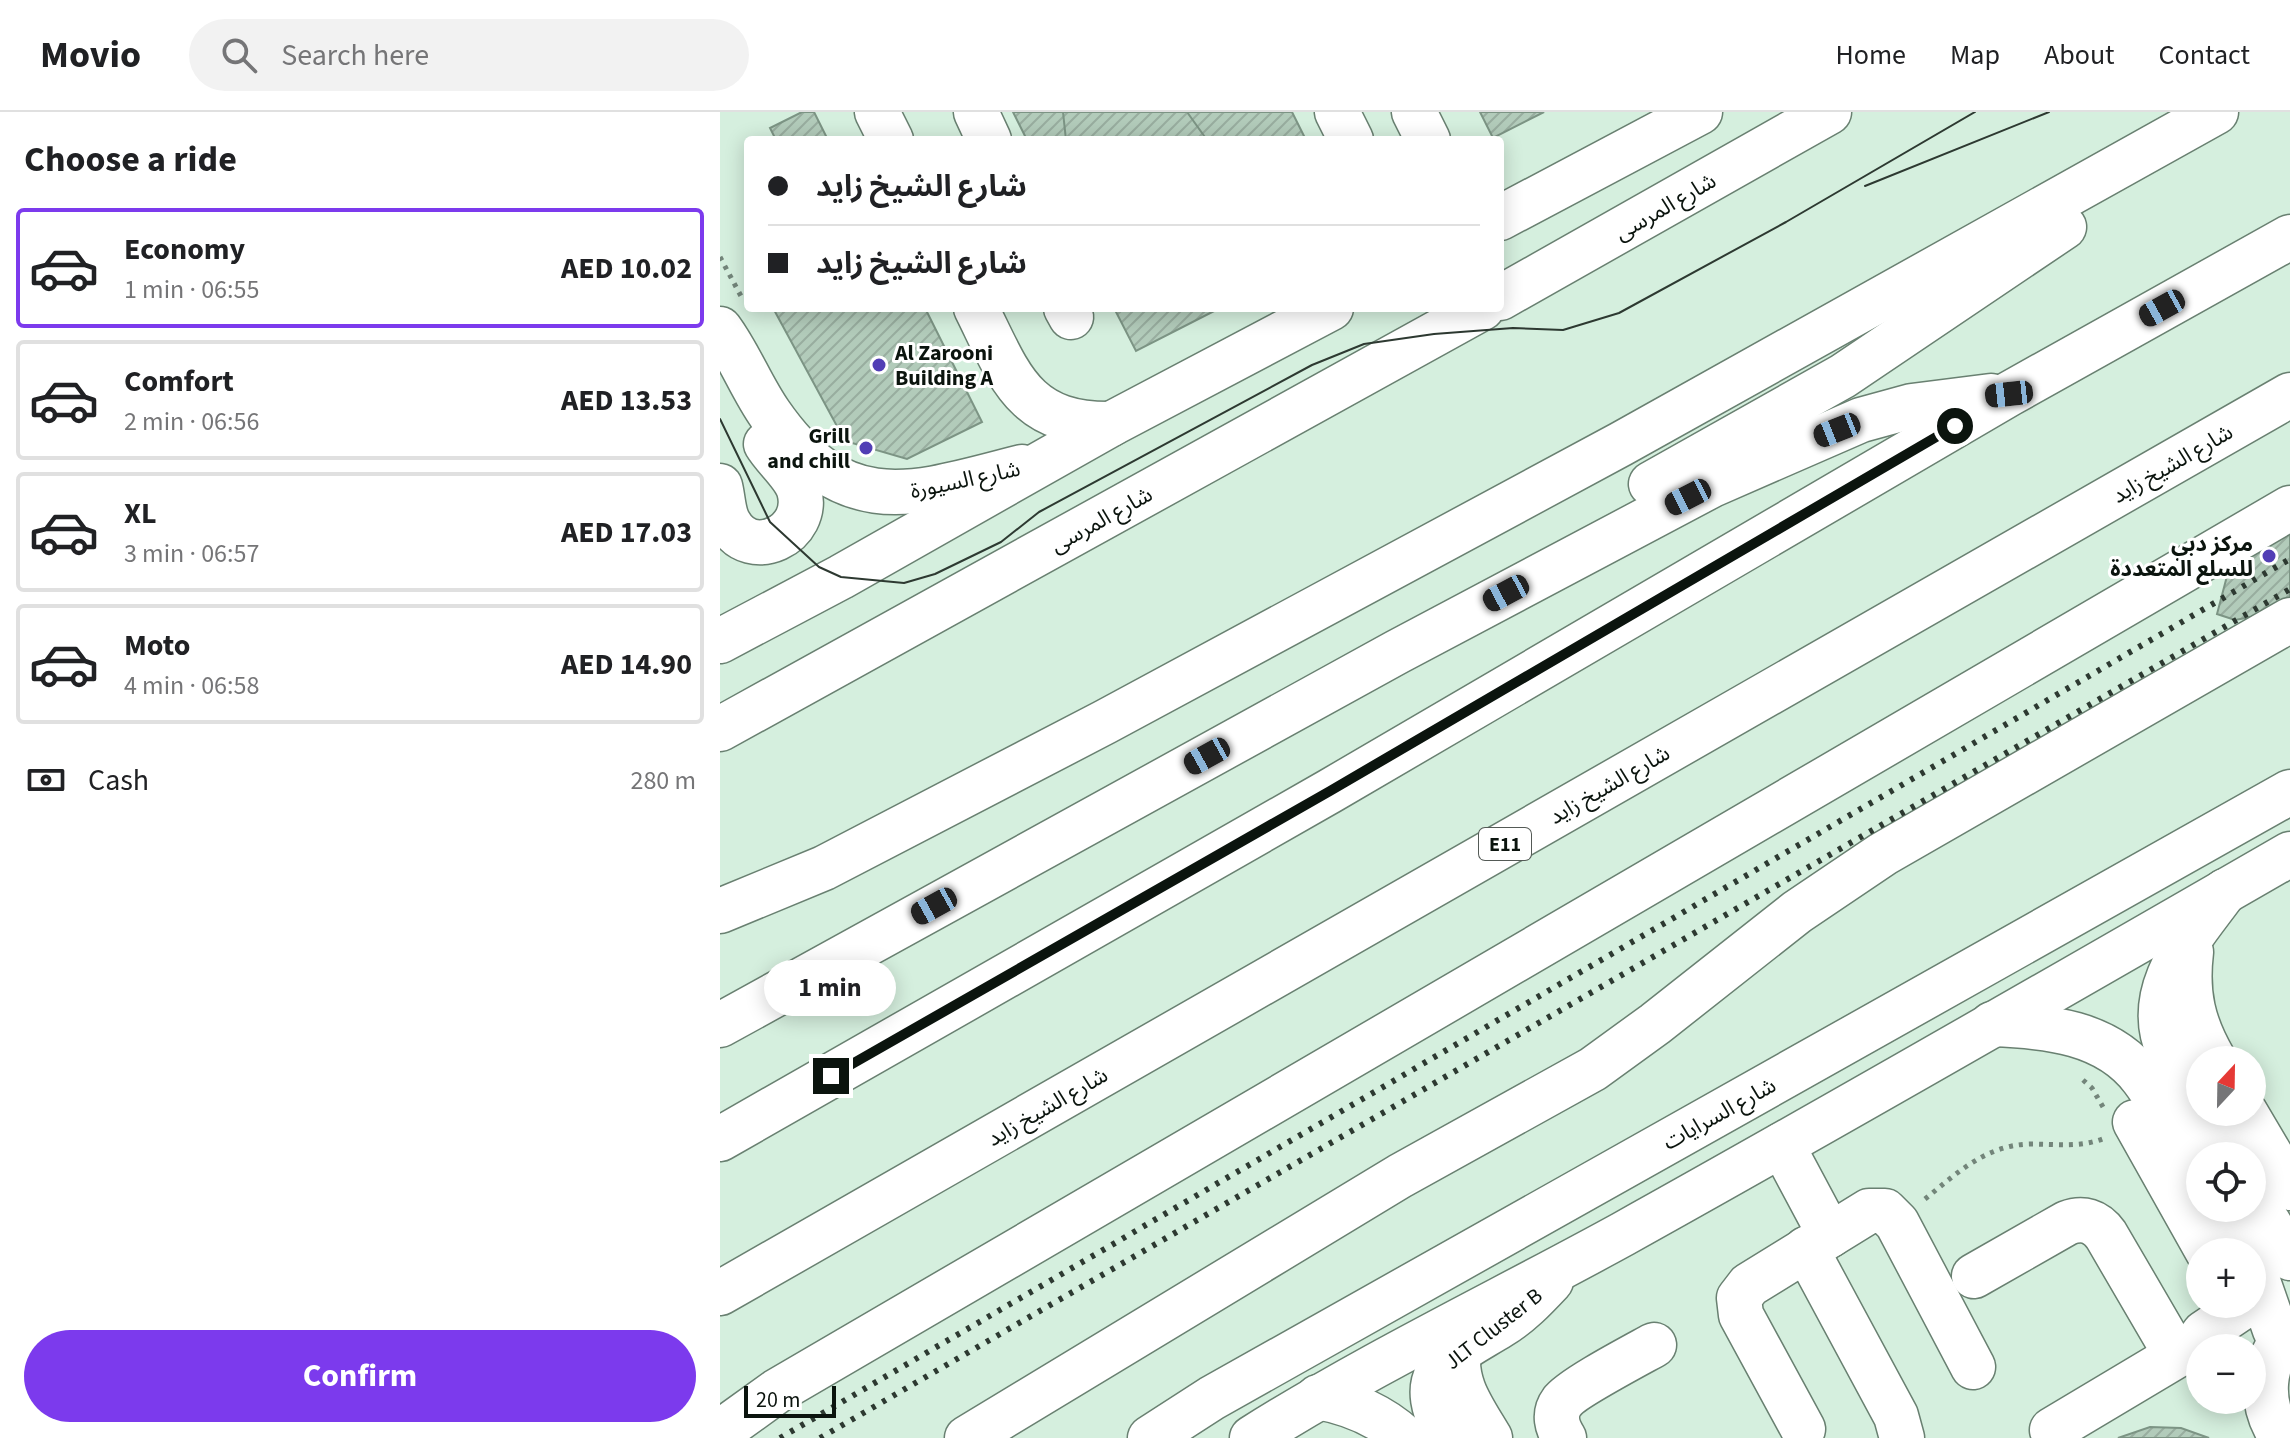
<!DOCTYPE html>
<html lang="en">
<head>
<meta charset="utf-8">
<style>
  :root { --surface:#fff; --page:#f2f2f2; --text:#202124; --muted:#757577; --line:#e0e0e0; --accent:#7c3aed }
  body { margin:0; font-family:"Source Sans 3","Noto Sans Arabic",sans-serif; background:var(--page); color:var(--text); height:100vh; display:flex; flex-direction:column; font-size:30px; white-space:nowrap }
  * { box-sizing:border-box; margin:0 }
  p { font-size:26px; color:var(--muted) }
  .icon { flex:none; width:44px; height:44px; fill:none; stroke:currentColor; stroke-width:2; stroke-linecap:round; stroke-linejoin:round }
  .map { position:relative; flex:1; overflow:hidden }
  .side { display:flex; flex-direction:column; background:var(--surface); width:720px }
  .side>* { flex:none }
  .banner { position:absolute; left:24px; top:24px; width:760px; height:176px; border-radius:8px; box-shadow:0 4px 20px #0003; display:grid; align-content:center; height:176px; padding:0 24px; background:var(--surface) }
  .needle { width:52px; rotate:22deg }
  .tools { position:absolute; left:1466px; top:934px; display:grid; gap:16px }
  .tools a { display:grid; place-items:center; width:80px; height:80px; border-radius:50%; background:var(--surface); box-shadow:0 4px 20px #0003; font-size:40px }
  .scale { position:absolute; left:24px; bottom:20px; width:92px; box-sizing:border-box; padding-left:8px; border:4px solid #0b140e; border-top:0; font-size:22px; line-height:28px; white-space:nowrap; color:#0b140e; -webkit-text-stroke:6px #fff; paint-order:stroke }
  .end { position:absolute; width:36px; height:36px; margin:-18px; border:10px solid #0b140e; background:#fff; box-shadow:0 0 0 4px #fff }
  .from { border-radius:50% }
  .bubble { position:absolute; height:56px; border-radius:28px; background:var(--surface); box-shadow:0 4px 20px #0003; font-size:26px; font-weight:700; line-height:56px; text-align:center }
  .car { position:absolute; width:24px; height:48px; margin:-24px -12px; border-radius:10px; box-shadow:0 0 6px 2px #0007; background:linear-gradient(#222 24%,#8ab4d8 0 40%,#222 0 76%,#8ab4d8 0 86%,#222 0) }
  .banner b { display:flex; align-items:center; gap:28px; height:76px; font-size:30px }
  .banner b+b { border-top:2px solid var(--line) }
  .banner i { width:20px; height:20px; background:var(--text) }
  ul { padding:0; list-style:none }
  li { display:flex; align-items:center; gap:24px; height:120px; margin:0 16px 12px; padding:0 8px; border:4px solid var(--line); border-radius:8px }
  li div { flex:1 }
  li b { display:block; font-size:30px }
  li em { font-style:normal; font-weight:700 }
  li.on { border-color:var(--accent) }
  li>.icon { width:72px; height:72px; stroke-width:1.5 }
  h2 { padding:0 24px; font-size:36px; line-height:96px }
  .pay { display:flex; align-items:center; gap:20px; height:88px; padding:0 24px; font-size:30px }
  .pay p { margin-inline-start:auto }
  .action { display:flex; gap:16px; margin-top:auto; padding:16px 24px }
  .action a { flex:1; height:92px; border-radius:48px; background:var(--accent); color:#fff; font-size:32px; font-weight:700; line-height:92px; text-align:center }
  header { display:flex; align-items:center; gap:48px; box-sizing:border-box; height:112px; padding:0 40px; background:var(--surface); border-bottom:2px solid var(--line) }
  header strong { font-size:38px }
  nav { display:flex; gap:44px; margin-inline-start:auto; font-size:28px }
  .search { width:560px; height:72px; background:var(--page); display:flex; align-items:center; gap:20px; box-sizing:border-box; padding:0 28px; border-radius:44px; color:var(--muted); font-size:30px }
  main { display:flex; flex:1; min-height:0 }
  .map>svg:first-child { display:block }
</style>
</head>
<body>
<header>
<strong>Movio</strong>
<div class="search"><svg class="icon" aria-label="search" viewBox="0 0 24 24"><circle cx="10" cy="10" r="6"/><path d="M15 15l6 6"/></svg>Search here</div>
<nav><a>Home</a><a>Map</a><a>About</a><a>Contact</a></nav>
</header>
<main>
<section class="side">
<h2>Choose a ride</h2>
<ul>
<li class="on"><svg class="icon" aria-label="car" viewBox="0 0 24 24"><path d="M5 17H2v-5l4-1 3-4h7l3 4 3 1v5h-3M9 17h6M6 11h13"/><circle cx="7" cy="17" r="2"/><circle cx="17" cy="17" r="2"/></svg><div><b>Economy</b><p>1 min · 06:55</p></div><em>AED 10.02</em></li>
<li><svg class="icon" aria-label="car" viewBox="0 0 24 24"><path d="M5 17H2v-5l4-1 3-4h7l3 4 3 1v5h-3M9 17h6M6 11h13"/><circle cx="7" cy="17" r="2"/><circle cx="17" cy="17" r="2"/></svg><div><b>Comfort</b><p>2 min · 06:56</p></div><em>AED 13.53</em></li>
<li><svg class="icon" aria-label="car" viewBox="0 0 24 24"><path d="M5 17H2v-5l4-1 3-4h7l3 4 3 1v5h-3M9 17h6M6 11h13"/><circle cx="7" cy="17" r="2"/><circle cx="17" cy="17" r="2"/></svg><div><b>XL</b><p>3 min · 06:57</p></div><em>AED 17.03</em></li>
<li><svg class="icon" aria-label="car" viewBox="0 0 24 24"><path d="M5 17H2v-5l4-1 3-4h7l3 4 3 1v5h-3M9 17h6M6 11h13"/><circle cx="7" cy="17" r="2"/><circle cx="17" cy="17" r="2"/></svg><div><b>Moto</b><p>4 min · 06:58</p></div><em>AED 14.90</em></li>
</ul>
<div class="pay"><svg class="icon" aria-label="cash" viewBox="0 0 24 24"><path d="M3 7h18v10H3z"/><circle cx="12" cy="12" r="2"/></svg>Cash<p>280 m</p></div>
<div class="action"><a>Confirm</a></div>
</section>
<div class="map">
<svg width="1570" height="1326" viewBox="0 0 1570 1326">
  <defs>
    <pattern id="building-hatch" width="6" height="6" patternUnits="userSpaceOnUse" patternTransform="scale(2)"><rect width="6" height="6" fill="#b2cbba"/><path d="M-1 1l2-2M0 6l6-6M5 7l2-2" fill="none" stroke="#98ad9f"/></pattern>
  </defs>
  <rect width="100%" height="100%" fill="#d5efde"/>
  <g fill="url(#building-hatch)" stroke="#7c9484" stroke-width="2">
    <path d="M 82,0 L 94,0 L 108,28 L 56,28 L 50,16 Z"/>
    <path d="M 293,0 L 572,0 L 586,28 L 307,28 Z"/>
    <path d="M 343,0 L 467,0 L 487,28 L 346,28 Z"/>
    <path d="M 760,0 L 824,0 L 773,26 Z"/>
    <path d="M 53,196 L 205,196 L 262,310 L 187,347 L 125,329 Z"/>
    <path d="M 394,196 L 500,196 L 416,239 Z"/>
    <path d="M 1570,402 L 1570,498 L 1515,508 L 1497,502 L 1507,464 Z"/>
    <path d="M 1430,1315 L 1461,1316 L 1489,1326 L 1398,1326 Z"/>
  </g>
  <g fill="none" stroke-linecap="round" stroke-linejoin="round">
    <defs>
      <g id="minor">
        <path d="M 157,0 L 171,28"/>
        <path d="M 256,0 L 269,28"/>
        <path d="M 617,0 L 631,28"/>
        <path d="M 694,0 L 708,28"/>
        <path d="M 256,196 C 290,264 303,313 391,312"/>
        <path d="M 346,196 L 351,205"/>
        <path d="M 0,217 C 20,244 31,275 50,302 C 125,410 193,383 302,355"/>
        <path d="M 0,374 C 3,385 3,401 9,411 C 30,451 92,423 79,378 C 74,362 55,347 46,332"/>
        <path d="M 1471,840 C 1466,882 1473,912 1494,948"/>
        <path d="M 1272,912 C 1327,914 1388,920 1423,967 C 1445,996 1461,1031 1480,1063"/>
        <path d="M 1480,995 C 1470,978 1457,960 1449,941 C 1421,878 1470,827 1505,779"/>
        <path d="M 1483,1000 L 1508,1044"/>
        <path d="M 1525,1000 L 1570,1076"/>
        <path d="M 1415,1010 L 1488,1140"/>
        <path d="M 1062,1033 L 1110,1123"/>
        <path d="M 1532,1084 L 1570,1146"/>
        <path d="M 1500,1096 L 1526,1140"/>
        <path d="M 1086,1137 L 1176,1304 L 1182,1326"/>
        <path d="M 1532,1152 L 1555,1218"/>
        <path d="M 1254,1164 L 1347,1111 C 1363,1105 1376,1109 1386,1123 L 1456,1243"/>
        <path d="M 739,1236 C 733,1272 753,1297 770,1326"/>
        <path d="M 598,1285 C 631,1291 660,1303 685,1326"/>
        <path d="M 1083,1317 L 1021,1203 L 1019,1186 L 1029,1173 L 1149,1099 L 1165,1099 L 1177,1111 L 1253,1255"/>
        <path d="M 1332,1318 L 1476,1232 L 1484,1221 L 1527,1192"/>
        <path d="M 728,1326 C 690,1258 728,1246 780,1214 C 800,1202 815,1186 831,1169"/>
        <path d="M 844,1326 C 837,1315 833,1302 842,1290 C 851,1277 916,1243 934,1233"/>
        <path d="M 1562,1326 C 1537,1290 1542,1249 1570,1218"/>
      </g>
      <g id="major">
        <path d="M 780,106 L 980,0"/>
        <path d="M 780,186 L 1109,0"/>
        <path d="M 0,529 L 121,465 L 391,312 L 611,196"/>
        <path d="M 0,617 L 762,196"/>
        <path d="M 430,1326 L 492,1286 L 1570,680"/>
        <path d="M 532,1326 C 651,1251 779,1190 903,1122 C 1126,998 1348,870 1570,742"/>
      </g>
      <g id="highway">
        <path d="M 931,372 L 1123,264 L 1344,115"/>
        <path d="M 0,799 L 104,756 L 385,610 L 901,332 L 1496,0"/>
        <path d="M 0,913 L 677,540 L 992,373 L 1141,308 L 1192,294 L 1271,284"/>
        <path d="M 0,1027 L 610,679 L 1289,282 L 1570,125"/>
        <path d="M 0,1181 L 1570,283"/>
        <path d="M 0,1320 L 57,1279 L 1570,396"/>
        <path d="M 247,1326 L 680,1064 L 873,957 L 935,912 L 1077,800 L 1163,742 L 1570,508"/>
      </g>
    </defs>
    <use href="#minor" stroke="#698071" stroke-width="47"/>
    <use href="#major" stroke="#698071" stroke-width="47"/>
    <use href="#highway" stroke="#698071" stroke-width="47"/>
    <g stroke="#73857a" stroke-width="5" stroke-dasharray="4 6" stroke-linecap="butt">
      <path d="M 0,145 L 22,186"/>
      <path d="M 1363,968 L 1372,976 L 1383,995"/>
      <path d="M 1205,1087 C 1237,1061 1266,1033 1310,1032 C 1337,1032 1360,1036 1385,1026"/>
    </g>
    <use href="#minor" stroke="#fff" stroke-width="44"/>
    <use href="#major" stroke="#fff" stroke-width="44"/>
    <use href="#highway" stroke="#fff" stroke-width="44"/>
    <g stroke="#2d3931" stroke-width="2">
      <path d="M 1145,74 L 1329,0"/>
      <path d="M 0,307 L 50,410 L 99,455 L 121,465 L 184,471 L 215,462 L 281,430 L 319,400 L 592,253 L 644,232 L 714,222 L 793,216 L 843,218 L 899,201 L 1066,110 L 1255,0"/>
    </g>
    <g stroke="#2d3931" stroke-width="6" stroke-dasharray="4 8" stroke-linecap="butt">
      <path d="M 60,1326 L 1570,447"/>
      <path d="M 100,1326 L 1570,477"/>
    </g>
  </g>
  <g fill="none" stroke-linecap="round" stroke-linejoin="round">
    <path stroke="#0b140e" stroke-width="10" d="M 111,964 L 610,679 L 1235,314"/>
  </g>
  <g fill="#513eb5" stroke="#fff" stroke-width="3">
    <circle cx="159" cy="253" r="8"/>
    <circle cx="146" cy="336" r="8"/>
    <circle cx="1549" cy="444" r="8"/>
  </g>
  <g text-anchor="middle" stroke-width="6" stroke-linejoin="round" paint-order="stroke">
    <rect fill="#fff" stroke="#545a56" stroke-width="2" x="759" y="716" width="52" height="32" rx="6"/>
    <g font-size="20" font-weight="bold" fill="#0b140e">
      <text x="785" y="739">E11</text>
    </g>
    <g font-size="22" fill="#0b140e" stroke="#fff">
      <text transform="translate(945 94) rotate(-30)" y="8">شارع المرسى</text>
      <text transform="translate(1452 351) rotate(-30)" y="8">شارع الشيخ زايد</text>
      <text transform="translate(245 367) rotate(-12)" y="8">شارع السيورة</text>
      <text transform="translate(381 407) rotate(-29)" y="8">شارع المرسى</text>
      <text transform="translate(889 672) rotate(-30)" y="8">شارع الشيخ زايد</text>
      <text transform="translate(327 994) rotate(-30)" y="8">شارع الشيخ زايد</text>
      <text transform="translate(999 1001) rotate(-29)" y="8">شارع السرايات</text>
      <text transform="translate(773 1216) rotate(-38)" y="8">JLT Cluster B</text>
    </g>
    <g font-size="22" font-weight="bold" fill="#0b140e" stroke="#fff" text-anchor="end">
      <text x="175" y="248" text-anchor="start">Al Zarooni<tspan x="175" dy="25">Building A</tspan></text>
      <text x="130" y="331">Grill<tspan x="130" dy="25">and chill</tspan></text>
      <text x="1533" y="439">مركز دبي<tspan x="1533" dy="25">للسلع المتعددة</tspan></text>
    </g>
  </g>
</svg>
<div class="tools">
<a><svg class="needle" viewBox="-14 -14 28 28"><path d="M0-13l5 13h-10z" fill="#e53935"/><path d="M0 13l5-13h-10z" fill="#757577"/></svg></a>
<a><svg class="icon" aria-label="locate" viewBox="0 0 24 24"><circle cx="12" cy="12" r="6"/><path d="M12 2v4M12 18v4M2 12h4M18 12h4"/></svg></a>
<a>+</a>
<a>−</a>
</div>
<div class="scale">20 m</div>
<i class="end from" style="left:1235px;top:314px"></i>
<i class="end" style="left:111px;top:964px"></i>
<div class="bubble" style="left:44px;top:848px;width:132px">1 min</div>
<i class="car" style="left:1442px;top:196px;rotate:241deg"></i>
<i class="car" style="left:1289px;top:282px;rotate:264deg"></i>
<i class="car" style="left:1117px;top:318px;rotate:248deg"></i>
<i class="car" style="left:968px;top:385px;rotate:243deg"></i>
<i class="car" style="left:786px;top:481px;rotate:242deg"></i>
<i class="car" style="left:487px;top:644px;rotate:241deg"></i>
<i class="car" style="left:214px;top:794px;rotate:241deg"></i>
<div class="banner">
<b><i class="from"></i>شارع الشيخ زايد</b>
<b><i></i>شارع الشيخ زايد</b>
</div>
</div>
</main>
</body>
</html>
